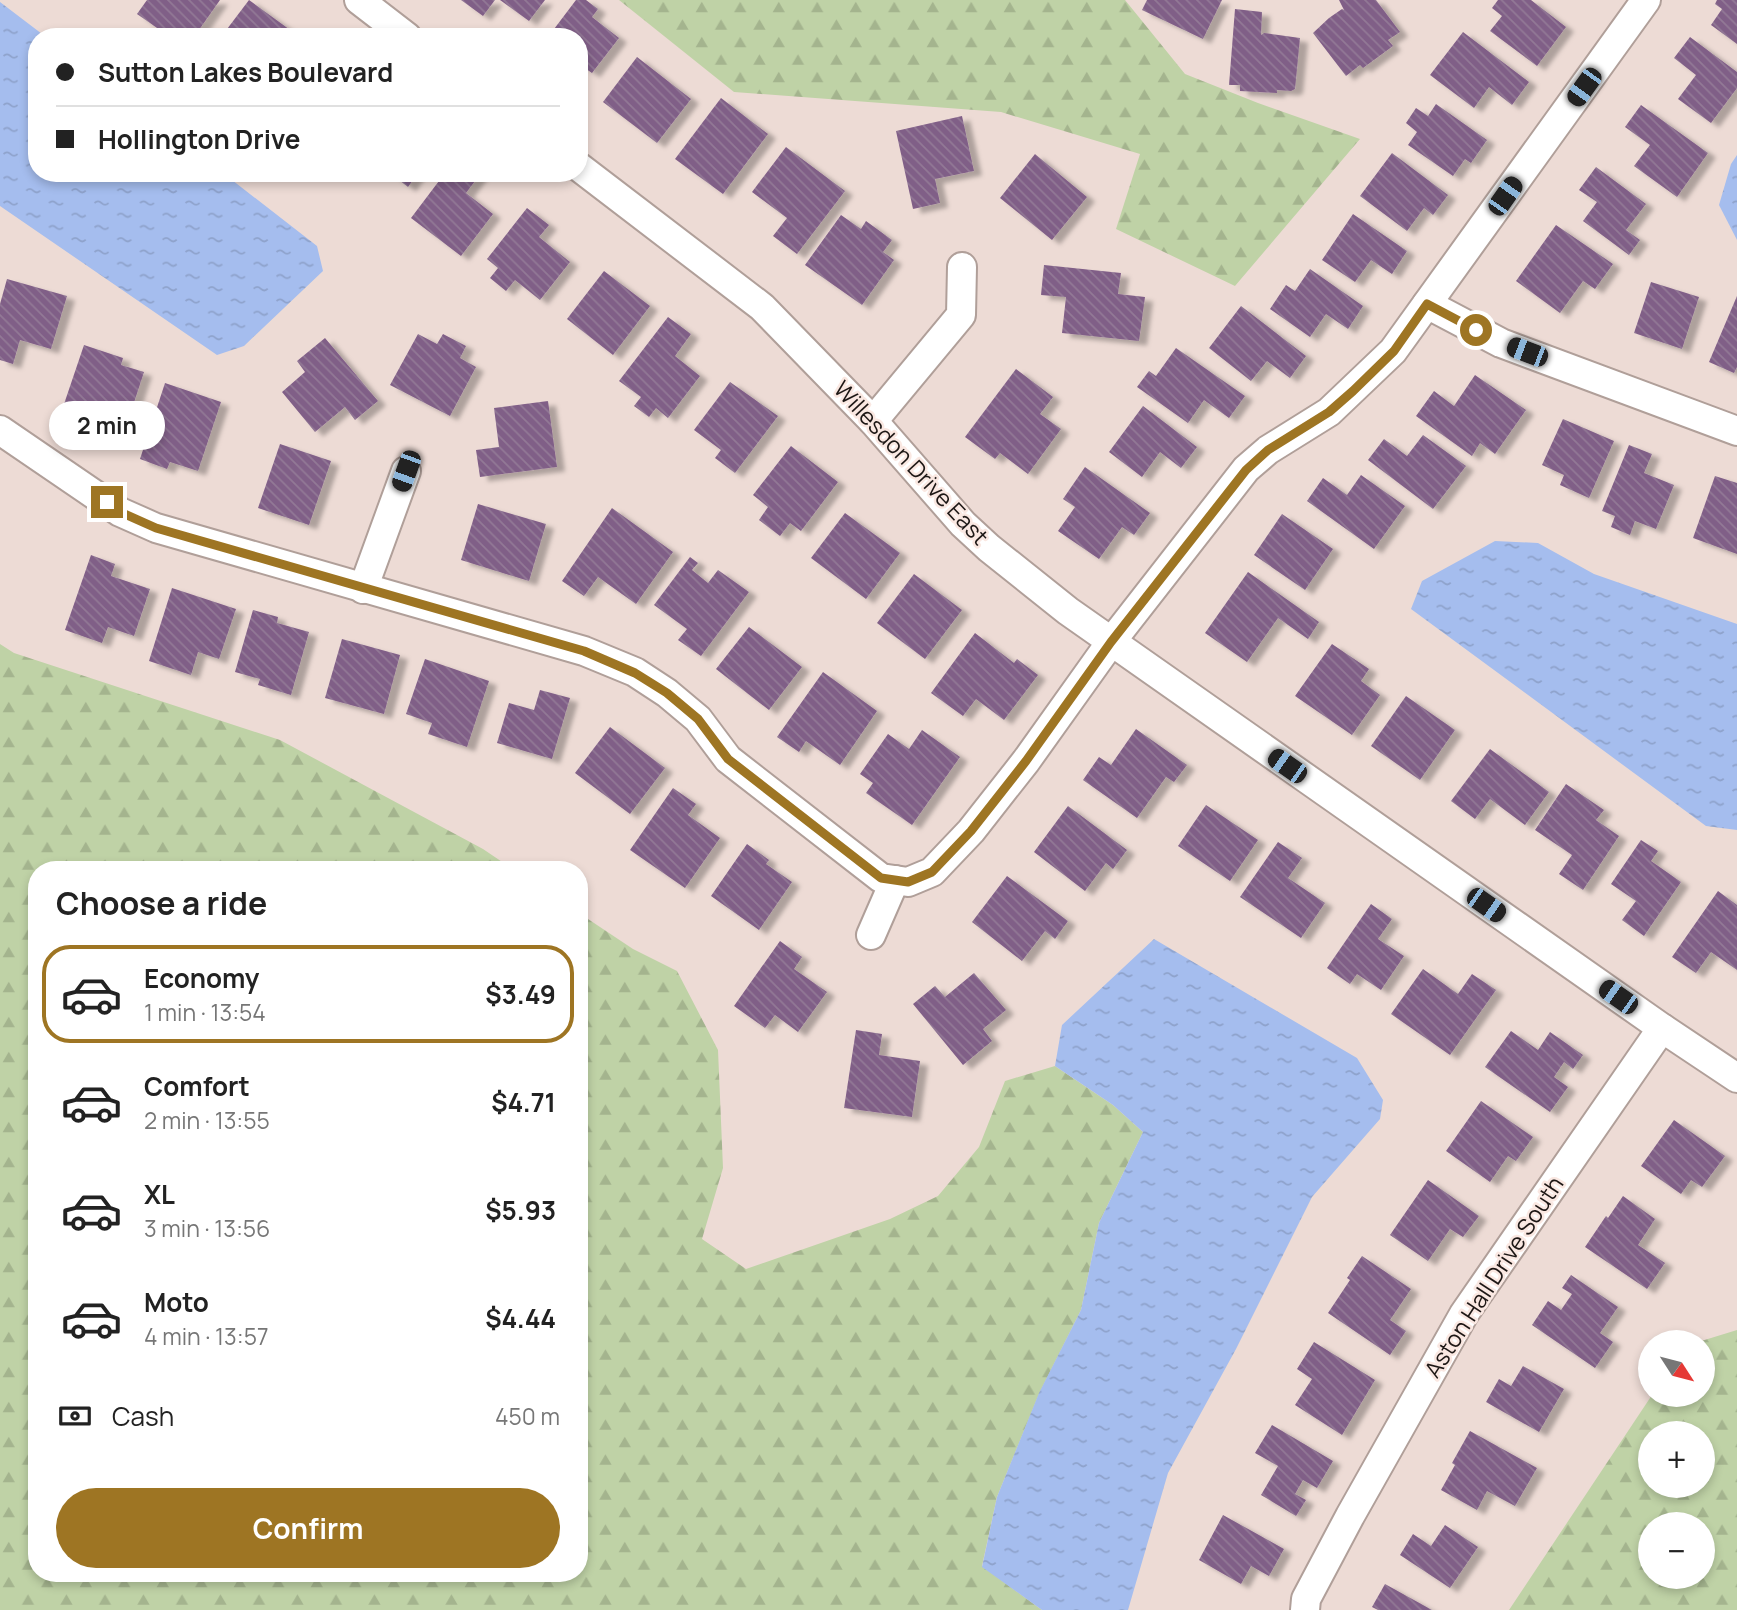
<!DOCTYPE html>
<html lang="en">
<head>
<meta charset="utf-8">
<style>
  :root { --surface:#fff; --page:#f2f2f2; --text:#222; --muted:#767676; --line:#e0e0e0; --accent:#9e7523 }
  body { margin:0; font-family:Manrope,sans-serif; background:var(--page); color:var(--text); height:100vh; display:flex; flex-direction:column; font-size:26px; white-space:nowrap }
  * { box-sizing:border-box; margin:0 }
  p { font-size:23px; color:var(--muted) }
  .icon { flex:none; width:38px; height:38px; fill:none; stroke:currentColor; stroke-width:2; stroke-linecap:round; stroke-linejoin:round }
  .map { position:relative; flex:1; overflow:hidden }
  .drawer { position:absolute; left:28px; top:861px; width:560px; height:721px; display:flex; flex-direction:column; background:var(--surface); border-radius:28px; box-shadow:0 4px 10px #0003 }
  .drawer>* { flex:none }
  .banner { position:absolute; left:28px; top:28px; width:560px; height:154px; border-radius:28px; box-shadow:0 4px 10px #0003; display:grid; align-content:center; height:154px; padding:0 28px; background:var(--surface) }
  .needle { width:46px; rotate:126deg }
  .fabs { position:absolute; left:1638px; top:1330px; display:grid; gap:14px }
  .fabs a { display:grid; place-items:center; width:77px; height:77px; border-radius:50%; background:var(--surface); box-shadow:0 4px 10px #0003; font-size:35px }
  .end { position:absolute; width:32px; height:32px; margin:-16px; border:9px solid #9e7523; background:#fff; box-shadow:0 0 0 4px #fff }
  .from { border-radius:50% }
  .bubble { position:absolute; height:49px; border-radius:24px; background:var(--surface); box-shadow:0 4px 10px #0003; font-size:23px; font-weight:700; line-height:49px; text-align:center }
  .car { position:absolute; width:21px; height:42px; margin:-21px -10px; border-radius:9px; box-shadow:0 0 5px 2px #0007; background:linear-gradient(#222 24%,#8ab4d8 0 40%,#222 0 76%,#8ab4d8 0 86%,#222 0) }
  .banner b { display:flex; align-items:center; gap:24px; height:66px; font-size:26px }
  .banner b+b { border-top:2px solid var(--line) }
  .banner i { width:18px; height:18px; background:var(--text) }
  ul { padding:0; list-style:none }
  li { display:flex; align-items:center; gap:21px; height:98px; margin:0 14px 10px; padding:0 14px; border:4px solid transparent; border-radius:28px }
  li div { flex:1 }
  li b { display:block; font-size:26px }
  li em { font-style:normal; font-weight:700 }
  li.on { border-color:var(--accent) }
  li>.icon { width:63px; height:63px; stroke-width:1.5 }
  h2 { padding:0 28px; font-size:32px; line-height:84px }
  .pay { display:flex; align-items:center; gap:18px; height:77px; padding:0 28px; font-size:26px }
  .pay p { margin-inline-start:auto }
  .primary-button { display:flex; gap:14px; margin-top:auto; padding:14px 28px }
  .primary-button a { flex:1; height:80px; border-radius:42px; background:var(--accent); color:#fff; font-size:28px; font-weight:700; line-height:80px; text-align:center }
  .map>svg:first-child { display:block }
</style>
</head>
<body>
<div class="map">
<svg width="1737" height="1610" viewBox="0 0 1737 1610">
  <defs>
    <pattern id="forest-firs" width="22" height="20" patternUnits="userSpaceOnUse" patternTransform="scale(1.75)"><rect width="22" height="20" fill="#bfd2a6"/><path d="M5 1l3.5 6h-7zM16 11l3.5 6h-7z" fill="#a4b48e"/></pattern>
    <pattern id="water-ripples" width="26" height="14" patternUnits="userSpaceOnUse" patternTransform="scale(1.75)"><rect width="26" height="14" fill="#a5bdee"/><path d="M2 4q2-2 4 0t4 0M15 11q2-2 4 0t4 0" fill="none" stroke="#8ea2cb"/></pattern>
    <pattern id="building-back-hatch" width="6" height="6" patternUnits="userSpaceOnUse" patternTransform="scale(1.75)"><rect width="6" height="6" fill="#805e87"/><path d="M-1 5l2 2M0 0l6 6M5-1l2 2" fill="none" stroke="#927996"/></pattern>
    <filter id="shadow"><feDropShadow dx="8" dy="4.5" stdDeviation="2" flood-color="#0004"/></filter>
  </defs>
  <rect width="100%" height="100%" fill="#eddbd5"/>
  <g fill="url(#forest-firs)" fill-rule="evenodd">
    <path d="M 619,0 L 1125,0 L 1185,74 L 1258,103 L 1360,139 L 1235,286 L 1116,229 L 1140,154 L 1001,112 L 734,92 Z"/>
    <path d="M 0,644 L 14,653 L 280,740 L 483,849 L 514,870 L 37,870 L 37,1573 L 579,1573 L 579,913 L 633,949 L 677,971 L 718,1050 L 723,1168 L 702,1239 L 746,1269 L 890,1219 L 938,1196 L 979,1147 L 1005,1081 L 1055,1066 L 1113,1105 L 1143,1132 L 1099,1223 L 1081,1310 L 1039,1394 L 997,1497 L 982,1566 L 1042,1610 L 0,1610 Z"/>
    <path d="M 1737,1330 L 1737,1610 L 1509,1610 L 1652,1395 L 1703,1395 L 1703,1342 L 1698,1342 ZM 1650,1433 L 1703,1433 L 1703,1486 L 1650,1486 ZM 1650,1524 L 1703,1524 L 1703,1577 L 1650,1577 Z"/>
  </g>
  <g fill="url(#water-ripples)">
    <path d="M 0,2 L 46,37 L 37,37 L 37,173 L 223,173 L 317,246 L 323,271 L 244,346 L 217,355 L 0,206 Z"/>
    <path d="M 1737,155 L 1737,240 L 1719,205 L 1731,164 Z"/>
    <path d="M 1495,541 L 1538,543 L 1594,574 L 1737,624 L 1737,830 L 1706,826 L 1411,609 L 1422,581 Z"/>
    <path d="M 1154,939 L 1357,1058 L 1383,1100 L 1380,1119 L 1312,1197 L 1236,1349 L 1168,1473 L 1128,1610 L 1042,1610 L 982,1567 L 997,1497 L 1039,1393 L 1081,1310 L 1099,1223 L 1143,1132 L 1113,1105 L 1055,1066 L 1062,1025 Z"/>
  </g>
  <g fill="url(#building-back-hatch)" filter="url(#shadow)">
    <path d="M 147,0 L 220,0 L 194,37 L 170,37 L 137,14 Z"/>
    <path d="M 249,0 L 297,35 L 295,37 L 221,37 Z"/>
    <path d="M 461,0 L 495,0 L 483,16 Z"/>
    <path d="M 500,0 L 545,0 L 529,21 Z"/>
    <path d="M 576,0 L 586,0 L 598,9 L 592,17 L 619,38 L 592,73 L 579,64 L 579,37 L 548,37 Z"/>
    <path d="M 1147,0 L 1222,0 L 1203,39 L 1142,10 Z"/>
    <path d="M 1339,0 L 1376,0 L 1400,32 L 1388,40 L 1393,46 L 1363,68 L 1360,65 L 1346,76 L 1313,33 L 1329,18 L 1342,9 L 1344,10 Z"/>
    <path d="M 1498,0 L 1531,0 L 1566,27 L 1537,66 L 1490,31 L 1502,16 L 1492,8 Z"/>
    <path d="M 1717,0 L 1737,0 L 1737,44 L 1711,25 L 1722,9 L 1715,4 Z"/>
    <path d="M 1235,9 L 1262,12 L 1261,35 L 1264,33 L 1300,38 L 1295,89 L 1291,91 L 1277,90 L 1277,93 L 1240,91 L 1240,85 L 1229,85 Z"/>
    <path d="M 1463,32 L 1529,82 L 1512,105 L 1489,87 L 1474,108 L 1430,75 Z"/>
    <path d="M 1690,37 L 1737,72 L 1737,88 L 1711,123 L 1678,99 L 1696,75 L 1674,58 Z"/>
    <path d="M 637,57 L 691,99 L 657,143 L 603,102 Z"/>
    <path d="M 721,98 L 768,134 L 723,194 L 675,159 Z"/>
    <path d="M 1436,104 L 1487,140 L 1471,163 L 1465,159 L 1453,176 L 1408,145 L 1417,132 L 1406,123 L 1416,108 L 1428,116 Z"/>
    <path d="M 1641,105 L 1708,153 L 1677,197 L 1634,166 L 1650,145 L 1625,127 Z"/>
    <path d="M 962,116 L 974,171 L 935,179 L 940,203 L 913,209 L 896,131 Z"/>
    <path d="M 786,147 L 845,191 L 797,254 L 773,236 L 787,218 L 752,192 Z"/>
    <path d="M 1392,153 L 1448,195 L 1433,215 L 1424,208 L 1407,231 L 1360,196 Z"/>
    <path d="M 1035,154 L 1087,197 L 1052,240 L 1000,198 Z"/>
    <path d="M 1596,167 L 1646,204 L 1626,230 L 1640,240 L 1629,255 L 1583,221 L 1597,202 L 1579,190 Z"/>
    <path d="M 390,173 L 418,173 L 408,187 Z"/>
    <path d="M 445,173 L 481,173 L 466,193 L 493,214 L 461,256 L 411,218 Z"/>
    <path d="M 527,208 L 549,225 L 539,237 L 570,262 L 540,300 L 515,280 L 506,291 L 490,278 L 498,268 L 487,259 Z"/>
    <path d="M 1353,214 L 1407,251 L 1392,274 L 1371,260 L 1355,282 L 1322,260 Z"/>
    <path d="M 841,215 L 861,229 L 866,221 L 892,240 L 883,252 L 894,260 L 862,305 L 805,265 Z"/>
    <path d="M 1556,225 L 1613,264 L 1595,289 L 1583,281 L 1560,313 L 1516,281 Z"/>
    <path d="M 1044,265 L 1121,273 L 1118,294 L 1145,297 L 1139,341 L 1062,333 L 1066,297 L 1041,295 Z"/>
    <path d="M 1310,269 L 1363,306 L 1348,329 L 1326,314 L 1310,337 L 1270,309 L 1286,285 L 1295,291 Z"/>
    <path d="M 604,271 L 650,306 L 613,355 L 567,319 Z"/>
    <path d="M 7,279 L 67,296 L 51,349 L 20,340 L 13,364 L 0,360 L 0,304 Z"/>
    <path d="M 1651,282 L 1699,297 L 1682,349 L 1634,333 Z"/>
    <path d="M 1737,296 L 1737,367 L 1734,373 L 1709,362 Z"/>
    <path d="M 1241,306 L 1306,356 L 1290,378 L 1267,361 L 1251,381 L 1209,348 Z"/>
    <path d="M 668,317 L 691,334 L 675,356 L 700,376 L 668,418 L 656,408 L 649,417 L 634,406 L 641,397 L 619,381 Z"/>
    <path d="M 418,334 L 437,344 L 443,334 L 466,346 L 460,358 L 476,367 L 450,416 L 390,385 Z"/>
    <path d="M 325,338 L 378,401 L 355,420 L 345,407 L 315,432 L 282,392 L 305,372 L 297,361 Z"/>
    <path d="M 84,345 L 123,358 L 121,365 L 144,372 L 126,427 L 63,407 Z"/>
    <path d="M 1176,348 L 1245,396 L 1229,418 L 1204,400 L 1188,423 L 1137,387 L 1149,371 L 1156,376 Z"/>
    <path d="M 1016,369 L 1053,397 L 1040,414 L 1061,429 L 1028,474 L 1000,453 L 995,459 L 965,437 Z"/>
    <path d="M 1475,375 L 1526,410 L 1495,454 L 1480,443 L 1472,456 L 1416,416 L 1434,391 L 1454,406 Z"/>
    <path d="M 730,382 L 778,416 L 735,473 L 715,458 L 721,450 L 694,430 Z"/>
    <path d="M 165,383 L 221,402 L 198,471 L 170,462 L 167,469 L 140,459 Z"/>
    <path d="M 548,401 L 557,467 L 480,477 L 476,450 L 499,447 L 494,408 Z"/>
    <path d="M 1143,406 L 1197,447 L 1181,468 L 1160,452 L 1142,477 L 1109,452 Z"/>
    <path d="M 1563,419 L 1614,441 L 1589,498 L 1560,485 L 1564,475 L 1542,465 Z"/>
    <path d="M 1423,435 L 1466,466 L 1433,509 L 1368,460 L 1384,439 L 1407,456 Z"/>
    <path d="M 280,444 L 331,461 L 309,525 L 258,508 Z"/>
    <path d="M 1629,445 L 1652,454 L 1644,473 L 1674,485 L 1656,529 L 1635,521 L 1630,535 L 1611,527 L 1615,516 L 1602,511 Z"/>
    <path d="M 791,446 L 838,482 L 801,531 L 790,523 L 780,536 L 759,520 L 768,507 L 753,495 Z"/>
    <path d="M 1085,467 L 1150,513 L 1134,535 L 1122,527 L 1099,559 L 1058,531 L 1075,507 L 1063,499 Z"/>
    <path d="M 1361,475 L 1405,506 L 1374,549 L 1307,501 L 1323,478 L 1347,495 Z"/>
    <path d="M 1715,476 L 1737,483 L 1737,554 L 1693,538 Z"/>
    <path d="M 478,504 L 546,524 L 529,581 L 461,560 Z"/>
    <path d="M 612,508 L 673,552 L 636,604 L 598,577 L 584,596 L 562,581 Z"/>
    <path d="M 845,513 L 900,553 L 866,599 L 811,558 Z"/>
    <path d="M 1282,514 L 1333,549 L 1305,590 L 1254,555 Z"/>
    <path d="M 91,555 L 115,564 L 111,576 L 150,589 L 134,636 L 108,627 L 102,643 L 65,630 Z"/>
    <path d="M 690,557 L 698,563 L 692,570 L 708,583 L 718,570 L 749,592 L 701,656 L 678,640 L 687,629 L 654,605 Z"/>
    <path d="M 1248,572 L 1319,622 L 1308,639 L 1278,618 L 1247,662 L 1205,633 Z"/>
    <path d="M 914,574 L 962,610 L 925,659 L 877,623 Z"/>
    <path d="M 172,588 L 236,609 L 219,659 L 198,652 L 191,675 L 149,661 Z"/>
    <path d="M 253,610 L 278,617 L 277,623 L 309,632 L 291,695 L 258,685 L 260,679 L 235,672 Z"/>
    <path d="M 749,627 L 802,667 L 769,710 L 716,669 Z"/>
    <path d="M 975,633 L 1014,663 L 1017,659 L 1038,675 L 1004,720 L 976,699 L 963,716 L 931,693 Z"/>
    <path d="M 342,639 L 400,655 L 384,714 L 325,698 Z"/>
    <path d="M 1332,644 L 1369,669 L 1361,681 L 1380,695 L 1352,735 L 1295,696 Z"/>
    <path d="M 425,659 L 489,681 L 467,747 L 428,734 L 432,723 L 406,714 Z"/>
    <path d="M 823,672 L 877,711 L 840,765 L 806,741 L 799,752 L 777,737 Z"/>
    <path d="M 540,690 L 570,698 L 552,759 L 497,743 L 509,703 L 534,710 Z"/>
    <path d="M 1406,696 L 1455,730 L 1420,780 L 1371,746 Z"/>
    <path d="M 610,727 L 665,768 L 630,814 L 575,773 Z"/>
    <path d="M 1136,729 L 1187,765 L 1174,782 L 1166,777 L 1137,818 L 1083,780 L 1099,757 L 1111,765 Z"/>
    <path d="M 922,730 L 960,757 L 912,825 L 866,793 L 873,783 L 860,774 L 888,734 L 909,749 Z"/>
    <path d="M 1490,749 L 1549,792 L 1525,825 L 1490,799 L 1475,819 L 1451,801 Z"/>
    <path d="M 1566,784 L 1604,810 L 1596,820 L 1619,836 L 1583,890 L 1559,874 L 1572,855 L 1535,830 Z"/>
    <path d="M 673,788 L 696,804 L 688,815 L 720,838 L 685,888 L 630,850 Z"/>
    <path d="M 1206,805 L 1258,840 L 1230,881 L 1178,846 Z"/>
    <path d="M 1068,806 L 1127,850 L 1113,869 L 1106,863 L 1085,891 L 1034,852 Z"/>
    <path d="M 1641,840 L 1658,851 L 1651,861 L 1681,882 L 1644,936 L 1622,920 L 1636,901 L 1611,884 Z"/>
    <path d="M 1278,842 L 1302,858 L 1288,878 L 1325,903 L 1301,938 L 1240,897 Z"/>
    <path d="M 747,844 L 769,860 L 766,864 L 792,882 L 759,930 L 711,896 Z"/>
    <path d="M 1007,876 L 1068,921 L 1055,939 L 1045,931 L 1022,961 L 972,922 Z"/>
    <path d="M 1718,891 L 1737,905 L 1737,970 L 1711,952 L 1696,973 L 1672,957 Z"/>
    <path d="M 1371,904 L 1392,919 L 1378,939 L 1404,956 L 1381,990 L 1357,974 L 1350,984 L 1327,968 Z"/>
    <path d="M 780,941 L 802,957 L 794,969 L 827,992 L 798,1032 L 775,1015 L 765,1028 L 734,1006 Z"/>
    <path d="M 1423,969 L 1458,994 L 1472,974 L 1496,990 L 1450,1055 L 1391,1014 Z"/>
    <path d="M 974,973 L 1006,1010 L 983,1029 L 992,1041 L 963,1065 L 913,1004 L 935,986 L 945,997 Z"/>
    <path d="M 856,1030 L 882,1034 L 879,1055 L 920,1061 L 912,1117 L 844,1108 Z"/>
    <path d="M 1511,1031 L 1538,1050 L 1550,1032 L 1583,1055 L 1573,1069 L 1564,1062 L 1554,1077 L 1568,1087 L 1550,1112 L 1485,1067 Z"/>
    <path d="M 1481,1101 L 1533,1137 L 1516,1161 L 1508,1156 L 1490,1182 L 1446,1151 Z"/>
    <path d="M 1674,1120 L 1725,1156 L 1702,1187 L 1691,1180 L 1681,1194 L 1641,1166 Z"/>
    <path d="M 1428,1180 L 1479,1216 L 1463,1237 L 1450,1229 L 1428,1261 L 1390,1235 Z"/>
    <path d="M 1623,1196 L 1655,1219 L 1638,1245 L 1665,1263 L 1647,1289 L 1585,1247 L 1606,1216 L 1608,1218 Z"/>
    <path d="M 1362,1256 L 1411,1289 L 1390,1320 L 1406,1331 L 1390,1355 L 1328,1313 L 1350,1280 L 1347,1278 Z"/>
    <path d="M 1571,1275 L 1618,1307 L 1600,1333 L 1613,1342 L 1595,1368 L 1532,1325 L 1548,1301 L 1561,1310 L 1572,1294 L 1562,1288 Z"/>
    <path d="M 1314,1342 L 1375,1380 L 1342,1435 L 1295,1405 L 1312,1379 L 1297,1369 Z"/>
    <path d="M 1523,1366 L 1564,1389 L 1539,1432 L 1486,1402 L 1499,1379 L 1511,1386 Z"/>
    <path d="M 1272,1425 L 1333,1461 L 1317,1488 L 1303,1480 L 1295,1494 L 1306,1500 L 1296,1516 L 1261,1495 L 1278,1466 L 1255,1453 Z"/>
    <path d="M 1470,1431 L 1537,1468 L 1515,1506 L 1487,1491 L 1477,1510 L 1441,1490 L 1455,1465 L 1452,1463 Z"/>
    <path d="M 1223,1515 L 1284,1549 L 1269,1576 L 1251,1566 L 1241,1584 L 1199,1560 Z"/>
    <path d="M 1445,1525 L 1478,1547 L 1450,1588 L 1400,1555 L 1413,1534 L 1431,1546 Z"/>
    <path d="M 1385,1584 L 1432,1610 L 1378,1610 L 1372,1607 Z"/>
  </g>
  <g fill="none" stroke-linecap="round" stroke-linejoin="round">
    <defs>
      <g id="minor">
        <path d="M 359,0 L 407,37"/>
        <path d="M 579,167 L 762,307 L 873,421 L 963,524 L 989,548 L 1068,611 L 1662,1028 L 1737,1078"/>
        <path d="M 1427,304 L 1501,343 L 1737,431"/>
        <path d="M 873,421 L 961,315 L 962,267"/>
        <path d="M 0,430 L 120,512 L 156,528 L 584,651 L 635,672 L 667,693 L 698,719 L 728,759 L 881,878 L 908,882 L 932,872 L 971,831 L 1026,761 L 1111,642 L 1246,469 L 1268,450 L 1329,412 L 1393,351 L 1646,0"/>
        <path d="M 363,589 L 406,471"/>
        <path d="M 871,935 L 895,880"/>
        <path d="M 1305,1610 L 1306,1599 L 1350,1516 L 1464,1314 L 1662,1028"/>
      </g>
    </defs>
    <use href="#minor" stroke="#b09f99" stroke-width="32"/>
    <use href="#minor" stroke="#fff" stroke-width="28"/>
  </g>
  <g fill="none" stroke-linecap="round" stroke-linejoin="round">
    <path stroke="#9e7523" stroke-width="9" d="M 107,502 L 120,512 L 156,528 L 584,651 L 635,673 L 667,693 L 698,719 L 728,759 L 881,878 L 908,882 L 932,872 L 971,831 L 1026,761 L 1111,642 L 1246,470 L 1268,450 L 1329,412 L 1353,391 L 1394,351 L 1427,304 L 1476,330"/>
  </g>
  <g text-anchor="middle" stroke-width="5" stroke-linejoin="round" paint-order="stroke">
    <g font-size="23" fill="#1d1715" stroke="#fae8e2">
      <text transform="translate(911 463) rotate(47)" y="8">Willesdon Drive East</text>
      <text transform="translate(1494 1277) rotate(-57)" y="8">Aston Hall Drive South</text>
    </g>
  </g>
</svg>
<div class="fabs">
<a><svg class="needle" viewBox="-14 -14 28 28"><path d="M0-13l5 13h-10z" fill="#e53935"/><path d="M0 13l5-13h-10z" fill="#767676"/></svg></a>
<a>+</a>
<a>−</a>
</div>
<i class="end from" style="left:1476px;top:330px"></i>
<i class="end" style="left:107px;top:502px"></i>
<div class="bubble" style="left:49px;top:401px;width:116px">2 min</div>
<i class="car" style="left:1584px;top:87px;rotate:216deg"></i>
<i class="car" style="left:1505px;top:196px;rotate:35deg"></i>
<i class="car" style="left:1527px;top:352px;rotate:291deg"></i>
<i class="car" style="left:406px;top:471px;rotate:200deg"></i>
<i class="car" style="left:1287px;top:766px;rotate:305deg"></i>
<i class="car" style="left:1486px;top:905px;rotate:125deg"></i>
<i class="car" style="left:1618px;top:997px;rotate:305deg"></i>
<div class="banner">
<b><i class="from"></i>Sutton Lakes Boulevard</b>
<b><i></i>Hollington Drive</b>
</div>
<section class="drawer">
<h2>Choose a ride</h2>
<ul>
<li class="on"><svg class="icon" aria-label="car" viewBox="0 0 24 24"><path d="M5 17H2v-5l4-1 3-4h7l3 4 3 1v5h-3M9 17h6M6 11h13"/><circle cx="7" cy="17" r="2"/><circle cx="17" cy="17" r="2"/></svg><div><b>Economy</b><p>1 min · 13:54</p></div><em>$3.49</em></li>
<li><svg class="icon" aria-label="car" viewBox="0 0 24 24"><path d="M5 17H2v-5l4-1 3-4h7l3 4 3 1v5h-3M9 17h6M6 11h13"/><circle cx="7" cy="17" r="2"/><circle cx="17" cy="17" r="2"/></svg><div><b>Comfort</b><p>2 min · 13:55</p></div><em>$4.71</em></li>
<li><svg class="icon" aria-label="car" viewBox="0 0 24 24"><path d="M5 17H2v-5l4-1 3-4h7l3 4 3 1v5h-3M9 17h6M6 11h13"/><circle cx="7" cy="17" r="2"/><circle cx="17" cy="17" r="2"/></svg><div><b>XL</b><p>3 min · 13:56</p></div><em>$5.93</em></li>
<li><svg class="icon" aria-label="car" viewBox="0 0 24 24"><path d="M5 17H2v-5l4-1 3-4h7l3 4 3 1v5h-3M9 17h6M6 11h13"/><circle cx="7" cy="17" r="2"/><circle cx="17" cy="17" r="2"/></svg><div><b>Moto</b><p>4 min · 13:57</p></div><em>$4.44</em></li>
</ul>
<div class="pay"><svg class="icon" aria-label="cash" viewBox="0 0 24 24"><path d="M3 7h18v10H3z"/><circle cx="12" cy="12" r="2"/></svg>Cash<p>450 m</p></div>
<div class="primary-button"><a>Confirm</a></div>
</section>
</div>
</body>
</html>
